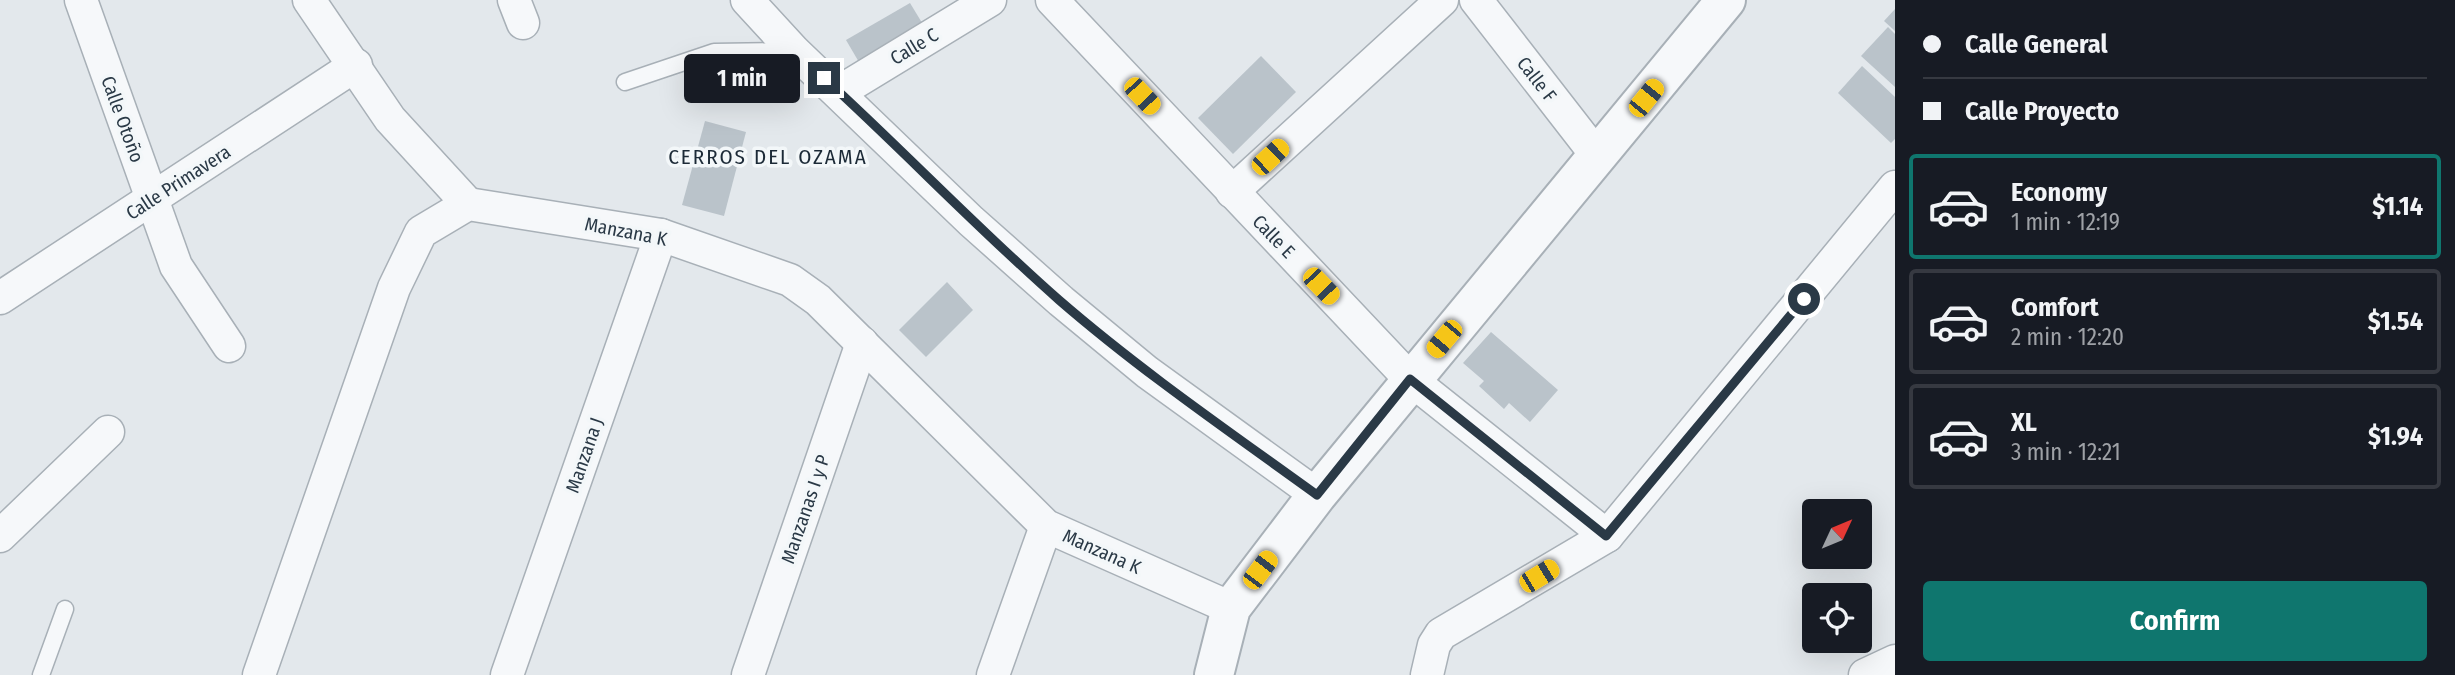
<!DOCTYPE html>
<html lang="en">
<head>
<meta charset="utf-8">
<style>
  :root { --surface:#171b24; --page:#20242c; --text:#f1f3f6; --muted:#9ea1a6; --line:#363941; --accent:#0f766e }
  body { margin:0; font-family:"Fira Sans Condensed",sans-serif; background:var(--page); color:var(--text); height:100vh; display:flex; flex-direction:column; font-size:26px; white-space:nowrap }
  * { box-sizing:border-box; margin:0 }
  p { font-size:23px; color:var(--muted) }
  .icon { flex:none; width:38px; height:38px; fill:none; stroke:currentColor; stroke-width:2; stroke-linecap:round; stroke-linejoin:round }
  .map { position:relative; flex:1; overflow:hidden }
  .details { display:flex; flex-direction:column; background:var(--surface); width:560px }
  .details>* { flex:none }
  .hud { display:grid; align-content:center; height:154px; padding:0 28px; background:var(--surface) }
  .needle { width:46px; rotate:46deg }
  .controls { position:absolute; left:1802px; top:499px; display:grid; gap:14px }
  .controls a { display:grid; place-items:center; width:70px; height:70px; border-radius:7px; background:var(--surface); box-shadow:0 7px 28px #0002; font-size:35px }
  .end { position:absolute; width:32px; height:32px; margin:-16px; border:9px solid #2a3946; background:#fff; box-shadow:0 0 0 4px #fff }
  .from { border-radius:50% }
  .bubble { position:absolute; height:49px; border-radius:7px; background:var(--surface); box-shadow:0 7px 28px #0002; font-size:23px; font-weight:700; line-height:49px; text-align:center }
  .car { position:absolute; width:21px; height:42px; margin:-21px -10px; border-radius:9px; box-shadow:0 0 5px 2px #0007; background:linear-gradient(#f5c518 24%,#345 0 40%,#f5c518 0 76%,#345 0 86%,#f5c518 0) }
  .hud b { display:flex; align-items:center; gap:24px; height:66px; font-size:26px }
  .hud b+b { border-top:2px solid var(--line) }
  .hud i { width:18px; height:18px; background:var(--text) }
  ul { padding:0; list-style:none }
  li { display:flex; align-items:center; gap:21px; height:105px; margin:0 14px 10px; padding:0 14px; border:4px solid var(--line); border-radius:7px }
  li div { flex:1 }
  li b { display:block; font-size:26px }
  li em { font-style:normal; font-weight:700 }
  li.selected { border-color:var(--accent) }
  li>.icon { width:63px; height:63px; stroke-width:1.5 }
  .button { display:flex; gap:14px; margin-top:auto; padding:14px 28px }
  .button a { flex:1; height:80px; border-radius:7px; background:var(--accent); color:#fff; font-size:28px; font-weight:700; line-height:80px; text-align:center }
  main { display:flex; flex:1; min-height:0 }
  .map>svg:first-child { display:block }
</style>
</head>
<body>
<main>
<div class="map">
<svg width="1895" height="675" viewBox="0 0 1895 675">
  <rect width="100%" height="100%" fill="#e3e8ec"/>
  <g fill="#bac3ca">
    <path d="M 910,3 L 927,31 L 863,69 L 846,40 Z"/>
    <path d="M 1895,9 L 1895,31 L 1884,21 Z"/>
    <path d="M 1888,27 L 1895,34 L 1895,87 L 1861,56 Z"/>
    <path d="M 1261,56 L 1296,92 L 1233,154 L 1198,118 Z"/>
    <path d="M 1862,66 L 1895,97 L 1895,139 L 1891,143 L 1838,93 Z"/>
    <path d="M 705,121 L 746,132 L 724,216 L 682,205 Z"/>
    <path d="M 947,282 L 973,310 L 926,357 L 899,330 Z"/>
    <path d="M 1491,332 L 1558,390 L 1530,422 L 1509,403 L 1504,409 L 1479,386 L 1484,381 L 1463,363 Z"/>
  </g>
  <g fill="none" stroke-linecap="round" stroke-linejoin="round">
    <defs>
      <g id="service">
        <path d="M 625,82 L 714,52 L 794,51"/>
        <path d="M 41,675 L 65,609"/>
      </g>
      <g id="minor">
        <path d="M 81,0 L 176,266 L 229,346"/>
        <path d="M 309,0 L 390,119 L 468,204"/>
        <path d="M 514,0 L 523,23"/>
        <path d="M 747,0 L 794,51 L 971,221 L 1061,301 L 1147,372 L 1317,495"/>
        <path d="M 1052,0 L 1410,379 L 1607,536"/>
        <path d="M 1476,0 L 1598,157"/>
        <path d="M 839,92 L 990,0"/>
        <path d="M 1232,192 L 1442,0"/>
        <path d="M 0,298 L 356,65"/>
        <path d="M 0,536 L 108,432"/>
        <path d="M 259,675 L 394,288 L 421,232 L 468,204 L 661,235 L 790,280 L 818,300 L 1046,526 L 1231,608"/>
        <path d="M 507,675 L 661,235"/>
        <path d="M 748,675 L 862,343"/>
        <path d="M 993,675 L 1046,526"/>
        <path d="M 1427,675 L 1434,645 L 1441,634 L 1607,536 L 1895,187"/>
        <path d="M 1865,675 L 1895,661"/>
      </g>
      <path id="tertiary" d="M 1214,675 L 1231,608 L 1317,495 L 1726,0"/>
    </defs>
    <use href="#service" stroke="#a8b0b7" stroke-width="19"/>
    <use href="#minor" stroke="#a8b0b7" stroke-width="35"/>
    <use href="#tertiary" stroke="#a8b0b7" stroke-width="42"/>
    <use href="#service" stroke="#f6f8fa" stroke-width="16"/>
    <use href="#minor" stroke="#f6f8fa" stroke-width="32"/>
    <use href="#tertiary" stroke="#f6f8fa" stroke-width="38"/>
  </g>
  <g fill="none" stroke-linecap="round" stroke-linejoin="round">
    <path stroke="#2a3946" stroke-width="9" d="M 824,78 C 904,151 978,229 1059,300 C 1141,371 1230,432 1317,495 L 1410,379 L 1606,536 L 1804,299"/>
  </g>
  <g text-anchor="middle" stroke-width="7" stroke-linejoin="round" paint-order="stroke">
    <g font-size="19" fill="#2a3946" stroke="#f3f7f9">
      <text transform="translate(914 46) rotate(-31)" y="7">Calle C</text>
      <text transform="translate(1537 79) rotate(52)" y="7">Calle F</text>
      <text transform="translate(123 119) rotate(70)" y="7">Calle Otoño</text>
      <text transform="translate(178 182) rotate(-33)" y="7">Calle Primavera</text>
      <text transform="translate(626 231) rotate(11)" y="7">Manzana K</text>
      <text transform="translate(1274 236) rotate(46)" y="7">Calle E</text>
      <text transform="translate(584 455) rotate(-71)" y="7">Manzana J</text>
      <text transform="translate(805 509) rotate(-71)" y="7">Manzanas I y P</text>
      <text transform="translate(1102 551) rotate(24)" y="7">Manzana K</text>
    </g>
    <g font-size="21" letter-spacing="2" fill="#1c2a37" stroke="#f3f7f9">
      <text x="768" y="164">CERROS DEL OZAMA</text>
    </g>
  </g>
</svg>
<div class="controls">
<a><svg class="needle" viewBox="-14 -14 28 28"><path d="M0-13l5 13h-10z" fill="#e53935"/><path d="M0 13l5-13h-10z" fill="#9ea1a6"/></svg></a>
<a><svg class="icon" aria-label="locate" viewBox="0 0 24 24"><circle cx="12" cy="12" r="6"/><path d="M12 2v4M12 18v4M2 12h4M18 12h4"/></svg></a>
</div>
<i class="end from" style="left:1804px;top:299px"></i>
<i class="end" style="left:824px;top:78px"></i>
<div class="bubble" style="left:684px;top:54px;width:116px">1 min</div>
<i class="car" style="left:1142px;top:96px;rotate:137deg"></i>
<i class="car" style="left:1646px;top:98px;rotate:39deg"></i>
<i class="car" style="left:1270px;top:157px;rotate:47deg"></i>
<i class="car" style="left:1321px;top:286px;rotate:136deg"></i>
<i class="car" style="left:1444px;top:339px;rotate:220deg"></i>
<i class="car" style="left:1260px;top:570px;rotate:37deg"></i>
<i class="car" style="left:1539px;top:576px;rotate:59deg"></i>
</div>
<section class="details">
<div class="hud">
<b><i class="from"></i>Calle General</b>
<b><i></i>Calle Proyecto</b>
</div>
<ul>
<li class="selected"><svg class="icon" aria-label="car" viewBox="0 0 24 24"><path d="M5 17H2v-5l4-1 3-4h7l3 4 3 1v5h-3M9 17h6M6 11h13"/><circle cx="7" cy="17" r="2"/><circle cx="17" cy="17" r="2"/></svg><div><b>Economy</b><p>1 min · 12:19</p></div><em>$1.14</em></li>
<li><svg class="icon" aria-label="car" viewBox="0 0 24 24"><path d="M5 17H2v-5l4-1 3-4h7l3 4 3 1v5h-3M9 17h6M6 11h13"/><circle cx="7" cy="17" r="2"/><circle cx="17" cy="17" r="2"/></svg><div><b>Comfort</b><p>2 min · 12:20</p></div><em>$1.54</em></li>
<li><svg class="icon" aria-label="car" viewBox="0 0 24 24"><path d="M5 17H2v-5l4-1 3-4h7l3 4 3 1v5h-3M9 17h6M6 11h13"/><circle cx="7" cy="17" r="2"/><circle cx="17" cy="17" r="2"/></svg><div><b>XL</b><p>3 min · 12:21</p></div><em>$1.94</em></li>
</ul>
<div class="button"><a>Confirm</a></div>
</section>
</main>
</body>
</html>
